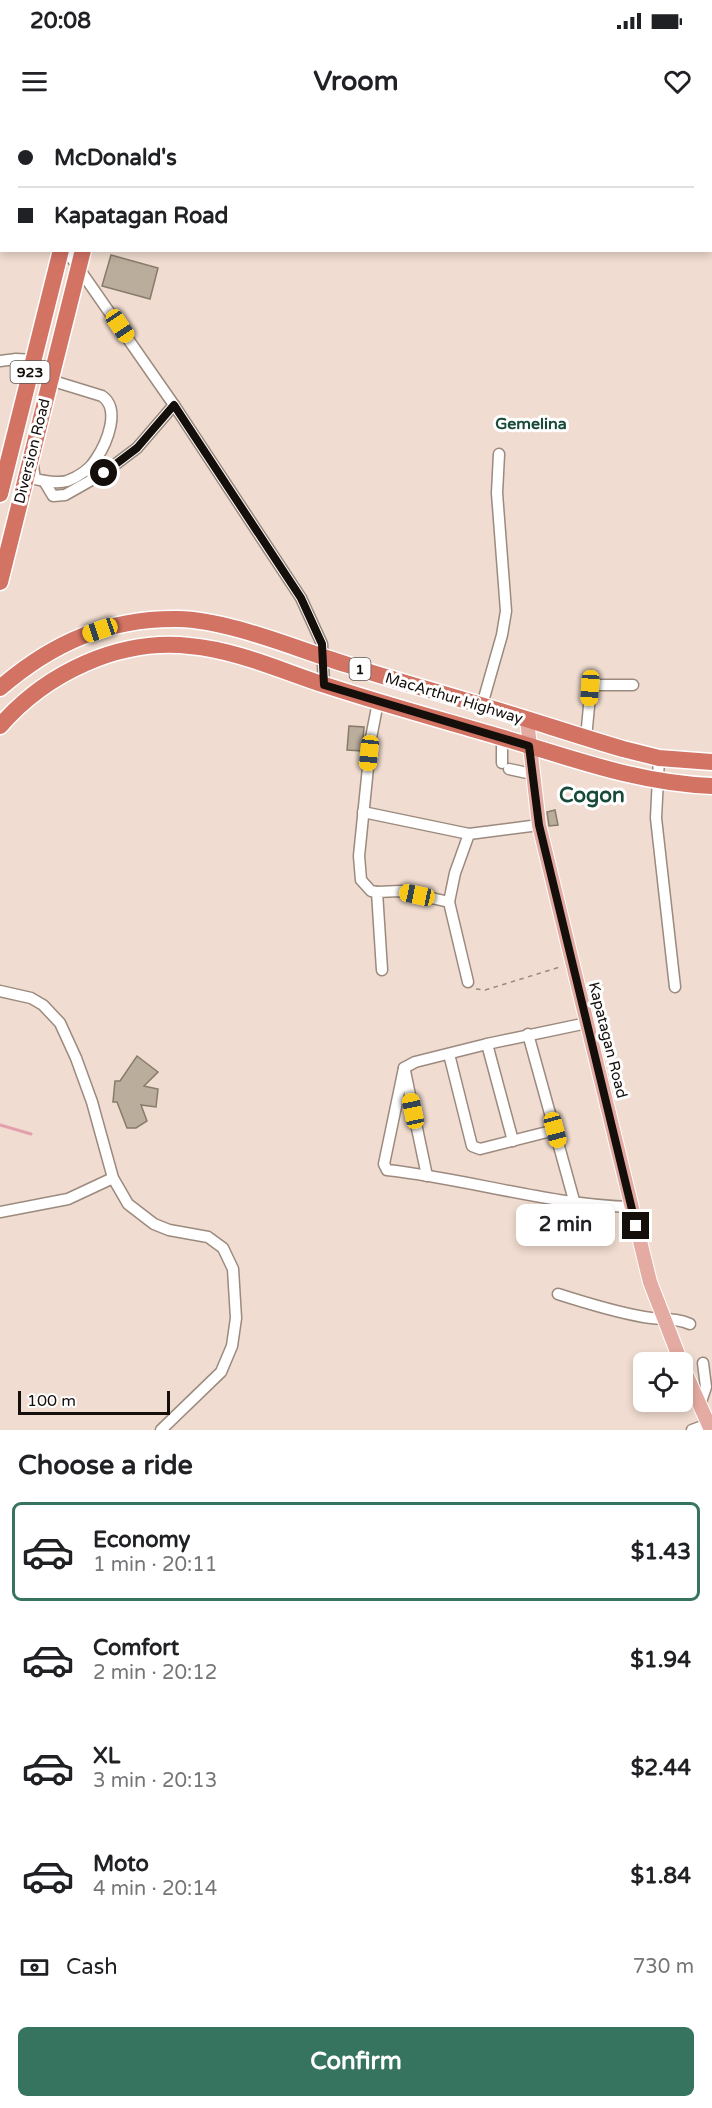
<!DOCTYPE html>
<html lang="en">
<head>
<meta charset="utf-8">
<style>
  :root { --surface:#fff; --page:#f2f2f2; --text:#202124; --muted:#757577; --line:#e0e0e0; --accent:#37745f }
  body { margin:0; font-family:"Varela Round",sans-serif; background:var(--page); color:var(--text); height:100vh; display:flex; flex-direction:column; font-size:22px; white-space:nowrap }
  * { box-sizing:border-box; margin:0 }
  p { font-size:20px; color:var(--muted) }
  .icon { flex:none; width:33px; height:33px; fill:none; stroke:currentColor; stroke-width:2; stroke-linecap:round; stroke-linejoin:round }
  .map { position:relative; height:1310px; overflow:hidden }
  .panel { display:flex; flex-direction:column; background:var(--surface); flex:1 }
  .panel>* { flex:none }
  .hud { position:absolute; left:0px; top:0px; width:712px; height:132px; box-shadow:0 3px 9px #0003; display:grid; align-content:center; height:132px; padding:0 18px; background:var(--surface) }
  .tools { position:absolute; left:633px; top:1232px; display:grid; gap:12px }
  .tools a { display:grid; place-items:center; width:60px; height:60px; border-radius:9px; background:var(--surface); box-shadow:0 3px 9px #0003; font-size:30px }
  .scale { position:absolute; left:18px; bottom:15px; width:152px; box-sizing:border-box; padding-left:6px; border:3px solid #150f0b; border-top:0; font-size:16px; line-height:21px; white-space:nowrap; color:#150f0b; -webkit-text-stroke:4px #fff; paint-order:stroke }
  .end { position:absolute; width:27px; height:27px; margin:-14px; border:8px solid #150f0b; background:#fff; box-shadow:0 0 0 3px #fff }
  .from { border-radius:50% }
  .bubble { position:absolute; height:42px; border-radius:9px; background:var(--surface); box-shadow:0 3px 9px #0003; font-size:20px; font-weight:700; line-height:42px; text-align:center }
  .car { position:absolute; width:18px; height:36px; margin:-18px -9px; border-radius:8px; box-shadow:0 0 4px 2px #0007; background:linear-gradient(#f5c518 24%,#345 0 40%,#f5c518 0 76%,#345 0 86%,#f5c518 0) }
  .hud b { display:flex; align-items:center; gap:21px; height:57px; font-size:22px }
  .hud b+b { border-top:2px solid var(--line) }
  .hud i { width:15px; height:15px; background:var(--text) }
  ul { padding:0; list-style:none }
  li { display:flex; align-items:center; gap:18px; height:99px; margin:0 12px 9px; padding:0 6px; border:3px solid transparent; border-radius:9px }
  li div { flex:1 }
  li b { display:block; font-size:22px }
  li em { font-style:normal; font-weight:700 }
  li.selected { border-color:var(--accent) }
  li>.icon { width:54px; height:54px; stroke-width:1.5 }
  h2 { padding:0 18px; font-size:27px; line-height:72px }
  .pay { display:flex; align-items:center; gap:15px; height:66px; padding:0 18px; font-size:22px }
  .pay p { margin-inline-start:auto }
  .button { display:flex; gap:12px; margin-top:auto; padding:12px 18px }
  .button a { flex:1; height:69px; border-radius:9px; background:var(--accent); color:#fff; font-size:24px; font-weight:700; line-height:69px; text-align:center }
  .status { display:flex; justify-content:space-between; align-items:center; height:42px; padding:0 30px; background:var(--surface); direction:ltr }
  .status svg { height:16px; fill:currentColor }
  header { display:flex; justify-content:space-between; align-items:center; height:78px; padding:0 18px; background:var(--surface); font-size:27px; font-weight:700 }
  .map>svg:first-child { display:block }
</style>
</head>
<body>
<div class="status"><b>20:08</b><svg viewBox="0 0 49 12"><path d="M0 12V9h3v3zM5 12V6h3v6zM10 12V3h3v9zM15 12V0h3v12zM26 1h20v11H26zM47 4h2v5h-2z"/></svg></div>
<header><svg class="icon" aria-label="menu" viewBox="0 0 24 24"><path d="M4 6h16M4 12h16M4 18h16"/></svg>Vroom<svg class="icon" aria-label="heart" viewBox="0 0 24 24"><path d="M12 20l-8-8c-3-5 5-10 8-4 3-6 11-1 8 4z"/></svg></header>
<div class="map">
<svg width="712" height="1310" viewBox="0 0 712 1310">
  <rect width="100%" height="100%" fill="#f0dcd0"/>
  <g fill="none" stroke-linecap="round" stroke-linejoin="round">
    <path stroke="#e3a1ad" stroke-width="3" d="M 0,1005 L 31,1014"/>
  </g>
  <g fill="#baad9c" stroke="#877b6b" stroke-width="1.5">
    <path d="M 111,135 L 158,148 L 150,179 L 102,166 Z"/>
    <path d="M 349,606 L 364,607 L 362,631 L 347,630 Z"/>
    <path d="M 555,690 L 558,705 L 549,706 L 547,692 Z"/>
    <path d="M 137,936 L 158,952 L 144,966 L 158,969 L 156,987 L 141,985 L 147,1001 L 136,1008 L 127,1008 L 117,982 L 113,982 L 115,961 L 120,961 Z"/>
  </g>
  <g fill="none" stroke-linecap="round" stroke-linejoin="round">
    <defs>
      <g id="minor">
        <path d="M 149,2 L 149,0"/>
        <path d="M 0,78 L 2,79"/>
        <path d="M 66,130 L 174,285 L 301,478 L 322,524 L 324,565"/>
        <path d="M 0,241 L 16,239 L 34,240"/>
        <path d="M 33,346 L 35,359 C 45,361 57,364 67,361 C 78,357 90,349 96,339 C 107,323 121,289 102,276 L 50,260"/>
        <path d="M 44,361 L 53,376 L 65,375 L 104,353 L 137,328 L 174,285"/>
        <path d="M 482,585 L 502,515 L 506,491 L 497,373 L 499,334"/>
        <path d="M 586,618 L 591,565 L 633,565"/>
        <path d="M 659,638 L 656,698 L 675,867"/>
        <path d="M 502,643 L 502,618"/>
        <path d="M 509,649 L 532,654"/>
        <path d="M 363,692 L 469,714 L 539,705"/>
        <path d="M 377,772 L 371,771 L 361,760 L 359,736 L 371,618 L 378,582"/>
        <path d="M 382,850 L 377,772 L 401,771 L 449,782"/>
        <path d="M 468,862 L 449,782 L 455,753 L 469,714"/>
        <path d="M 0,871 L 31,878 L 43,885 L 60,903 L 76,938 L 92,982 L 113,1058 L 128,1084 L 154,1104 L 169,1110 L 208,1117 L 223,1128 L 233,1149 L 236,1198 L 232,1226 L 221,1252 L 161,1310"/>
        <path d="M 528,914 L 575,1084"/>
        <path d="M 487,924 L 513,1021"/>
        <path d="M 449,934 L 472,1026 L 480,1029 L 555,1010"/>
        <path d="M 404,948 L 384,1044 L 387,1050 C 469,1059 549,1085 632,1087"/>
        <path d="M 404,948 L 415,942 L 487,924 L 587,903"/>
        <path d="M 405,951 L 427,1056"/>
        <path d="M 0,1092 L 68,1079 L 113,1058"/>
        <path d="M 558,1174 C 586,1183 615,1192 644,1197 C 660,1200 675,1197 690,1204"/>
        <path d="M 700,1285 L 706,1267 L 703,1243"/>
        <path d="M 692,1310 L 708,1304"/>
      </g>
      <g id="major">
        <path d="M 527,600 L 539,705 L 587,903 L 650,1162 L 681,1242"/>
        <path d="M 682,1245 L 711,1310"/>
      </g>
      <g id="highway">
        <path d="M 92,2 L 92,0"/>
        <path d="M 113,2 L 114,0"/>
        <path d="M 0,374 L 61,130"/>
        <path d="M 0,462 L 83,130"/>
        <path d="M 0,568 C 52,523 108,498 178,499 C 229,500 296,529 345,544 C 389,559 435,571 480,585 C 528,599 575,615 623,629 L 659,638 L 712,642"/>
        <path d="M 0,606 C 46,553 119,518 190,526 C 236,530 282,551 325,565 C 383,584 442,600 500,617 C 572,638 636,663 712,666"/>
      </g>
    </defs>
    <use href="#minor" stroke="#9c8a7e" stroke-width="13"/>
    <use href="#major" stroke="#fff" stroke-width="16"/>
    <use href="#highway" stroke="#fff" stroke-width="19"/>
    <g stroke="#9a8b82" stroke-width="1.5" stroke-dasharray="4.5 4.5" stroke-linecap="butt">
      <path d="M 623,0 L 623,2"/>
      <path d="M 476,869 L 485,870 L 495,867 L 560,847"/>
    </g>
    <use href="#minor" stroke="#fff" stroke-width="10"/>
    <use href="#major" stroke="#e4aba2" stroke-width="14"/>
    <use href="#highway" stroke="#d27364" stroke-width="16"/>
  </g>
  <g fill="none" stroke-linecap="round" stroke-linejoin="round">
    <path stroke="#150f0b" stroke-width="8" d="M 104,353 L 137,328 L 174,285 L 301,478 L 322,524 L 324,565 L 529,626 L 539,705 L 636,1106"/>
  </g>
  <g text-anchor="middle" stroke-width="6" stroke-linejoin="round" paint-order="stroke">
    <g fill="#fff" stroke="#5b5754" stroke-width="1.5">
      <rect x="10.5" y="241" width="39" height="22" rx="4.5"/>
      <rect x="349.5" y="538" width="21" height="22" rx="4.5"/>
    </g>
    <g font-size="14" font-weight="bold" fill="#150f0b">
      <text x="30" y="257">923</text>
      <text x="360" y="554">1</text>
    </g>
    <g font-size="15" fill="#150f0b" stroke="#fff">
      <text transform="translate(32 331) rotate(-76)" y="5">Diversion Road</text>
      <text transform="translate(454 578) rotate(17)" y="5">MacArthur Highway</text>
      <text transform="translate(608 920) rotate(76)" y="5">Kapatagan Road</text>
    </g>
    <g font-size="16" font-weight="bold" fill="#184a3a" stroke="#fff">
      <text x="531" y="309">Gemelina</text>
    </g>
    <g font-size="21" font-weight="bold" fill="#184a3a" stroke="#fff">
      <text x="592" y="682">Cogon</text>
    </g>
  </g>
</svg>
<div class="tools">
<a><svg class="icon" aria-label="locate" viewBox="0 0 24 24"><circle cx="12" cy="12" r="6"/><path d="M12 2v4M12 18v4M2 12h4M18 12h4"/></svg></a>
</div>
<div class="scale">100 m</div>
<i class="end from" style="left:104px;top:353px"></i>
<i class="end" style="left:636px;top:1106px"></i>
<div class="bubble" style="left:516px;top:1084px;width:99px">2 min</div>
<i class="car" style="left:120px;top:206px;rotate:146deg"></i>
<i class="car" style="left:100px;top:510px;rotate:251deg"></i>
<i class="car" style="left:590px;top:568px;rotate:184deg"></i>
<i class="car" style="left:369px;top:633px;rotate:186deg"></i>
<i class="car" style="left:417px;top:775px;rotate:282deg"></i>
<i class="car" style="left:413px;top:991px;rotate:348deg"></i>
<i class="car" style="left:555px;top:1010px;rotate:165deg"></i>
<div class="hud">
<b><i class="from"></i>McDonald's</b>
<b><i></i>Kapatagan Road</b>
</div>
</div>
<section class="panel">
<h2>Choose a ride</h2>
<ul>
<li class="selected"><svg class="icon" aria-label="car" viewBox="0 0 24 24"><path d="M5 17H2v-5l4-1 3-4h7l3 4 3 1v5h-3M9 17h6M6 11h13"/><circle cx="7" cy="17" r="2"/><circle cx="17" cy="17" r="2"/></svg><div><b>Economy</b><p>1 min · 20:11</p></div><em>$1.43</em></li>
<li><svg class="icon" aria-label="car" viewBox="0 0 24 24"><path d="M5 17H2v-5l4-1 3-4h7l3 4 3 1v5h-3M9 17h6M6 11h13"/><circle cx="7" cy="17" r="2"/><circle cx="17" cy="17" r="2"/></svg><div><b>Comfort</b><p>2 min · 20:12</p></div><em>$1.94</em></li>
<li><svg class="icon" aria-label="car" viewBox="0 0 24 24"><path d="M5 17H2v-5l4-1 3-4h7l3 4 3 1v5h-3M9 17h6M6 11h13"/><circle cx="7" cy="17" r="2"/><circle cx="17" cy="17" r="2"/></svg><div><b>XL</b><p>3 min · 20:13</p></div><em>$2.44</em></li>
<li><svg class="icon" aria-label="car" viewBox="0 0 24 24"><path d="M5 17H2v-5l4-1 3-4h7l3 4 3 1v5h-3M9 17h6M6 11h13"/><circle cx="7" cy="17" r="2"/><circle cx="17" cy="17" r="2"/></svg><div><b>Moto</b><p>4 min · 20:14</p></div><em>$1.84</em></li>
</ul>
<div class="pay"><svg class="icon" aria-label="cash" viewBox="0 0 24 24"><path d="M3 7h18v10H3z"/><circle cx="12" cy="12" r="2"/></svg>Cash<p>730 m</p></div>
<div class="button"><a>Confirm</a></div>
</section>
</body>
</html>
